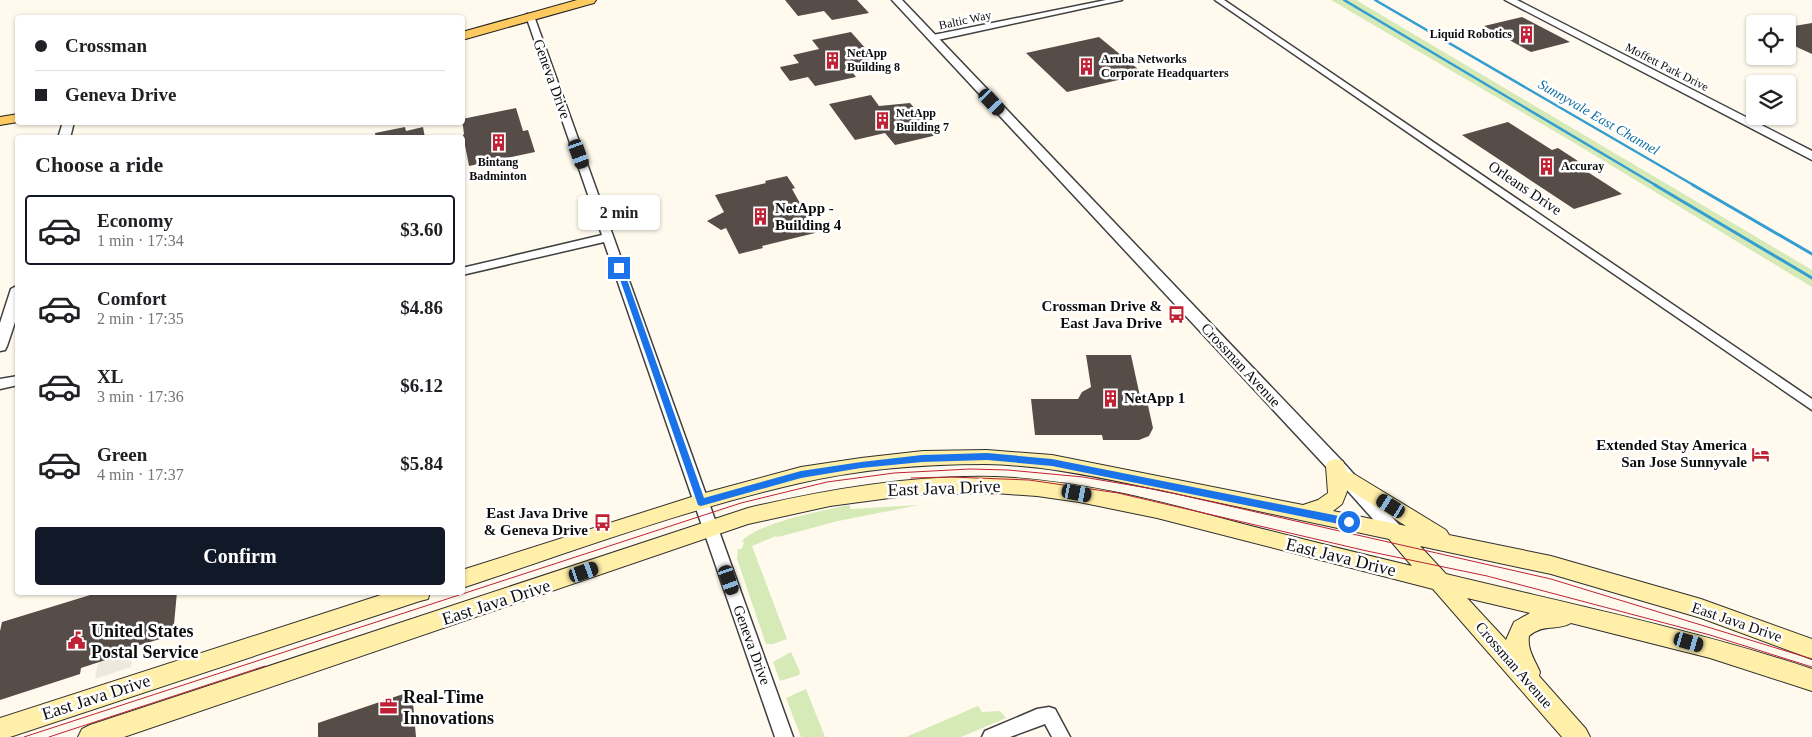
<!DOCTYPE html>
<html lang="en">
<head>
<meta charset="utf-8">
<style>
  :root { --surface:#fff; --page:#f2f2f2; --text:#202124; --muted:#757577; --line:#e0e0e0; --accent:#111827 }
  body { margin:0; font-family:"Times New Roman",serif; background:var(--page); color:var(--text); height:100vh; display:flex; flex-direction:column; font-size:19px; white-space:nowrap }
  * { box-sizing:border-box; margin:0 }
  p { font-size:16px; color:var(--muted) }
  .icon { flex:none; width:28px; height:28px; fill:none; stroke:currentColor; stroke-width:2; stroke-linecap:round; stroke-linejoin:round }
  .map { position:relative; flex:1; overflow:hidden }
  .side { position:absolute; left:15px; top:135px; width:450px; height:460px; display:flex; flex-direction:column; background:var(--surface); border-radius:5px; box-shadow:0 1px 4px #0004 }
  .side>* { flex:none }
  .guide { position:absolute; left:15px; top:15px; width:450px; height:110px; border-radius:5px; box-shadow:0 1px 4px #0004; display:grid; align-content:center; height:110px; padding:0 20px; background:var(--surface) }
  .controls { position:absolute; left:1746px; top:15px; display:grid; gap:10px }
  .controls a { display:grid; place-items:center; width:50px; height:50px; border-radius:5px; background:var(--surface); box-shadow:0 1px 4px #0004; font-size:25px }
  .end { position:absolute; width:22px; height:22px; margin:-11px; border:6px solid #1a73e8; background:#fff; box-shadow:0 0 0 2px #fff }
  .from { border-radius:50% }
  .bubble { position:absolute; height:35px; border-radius:5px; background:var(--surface); box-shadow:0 1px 4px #0004; font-size:16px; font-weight:700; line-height:35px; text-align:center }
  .car { position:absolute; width:15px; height:30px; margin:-15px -8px; border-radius:6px; box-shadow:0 0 4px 1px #0007; background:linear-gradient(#222 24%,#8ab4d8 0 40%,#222 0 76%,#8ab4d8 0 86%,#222 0) }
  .guide b { display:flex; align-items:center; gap:18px; height:48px; font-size:19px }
  .guide b+b { border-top:1px solid var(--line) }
  .guide i { width:12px; height:12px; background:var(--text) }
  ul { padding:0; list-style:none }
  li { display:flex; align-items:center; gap:15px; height:70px; margin:0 10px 8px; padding:0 10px; border:2px solid transparent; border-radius:5px }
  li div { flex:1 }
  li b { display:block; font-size:19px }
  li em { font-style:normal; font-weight:700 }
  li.active { border-color:var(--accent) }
  li>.icon { width:45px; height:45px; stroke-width:1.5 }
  h2 { padding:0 20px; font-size:22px; line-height:60px }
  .cta { display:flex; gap:10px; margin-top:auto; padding:10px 20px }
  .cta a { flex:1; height:58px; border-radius:5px; background:var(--accent); color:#fff; font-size:20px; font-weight:700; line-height:58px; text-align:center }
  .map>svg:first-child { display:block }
</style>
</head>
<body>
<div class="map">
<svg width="1812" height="737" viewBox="0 0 1812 737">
  <rect width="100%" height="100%" fill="#fffaed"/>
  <g fill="#d5eab6">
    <path d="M 1331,0 L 1356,0 L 1812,270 L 1812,287 L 1571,141 Z"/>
    <path d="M 849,505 L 851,509 L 919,505 L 838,521 L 778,537 L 776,536 L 752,546 L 787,639 L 773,644 L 766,644 L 737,559 L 738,549 L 742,549 L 744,542 L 742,541 C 760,522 822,511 849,505 Z"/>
    <path d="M 791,652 L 800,672 L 799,675 L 780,681 L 773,662 Z"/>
    <path d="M 806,689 L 825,737 L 801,737 L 786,698 Z"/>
    <path d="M 978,706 L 982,712 L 1000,711 L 1006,718 L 961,737 L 906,737 Z"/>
  </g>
  <path fill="#efe8dc" d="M 133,651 L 131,667 L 95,679 L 98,662 Z"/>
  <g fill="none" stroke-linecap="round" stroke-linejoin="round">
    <g stroke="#359ed0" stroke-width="2.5">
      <path d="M 1344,0 L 1657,186"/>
      <path d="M 1375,0 L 1695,186"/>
    </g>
    <g stroke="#359ed0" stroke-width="3">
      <path d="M 1655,185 L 1812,278"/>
      <path d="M 1693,185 L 1812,254"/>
    </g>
  </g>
  <g fill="#564d49">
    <path d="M 785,0 L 857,0 L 869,13 L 832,20 L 824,11 L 798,16 Z"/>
    <path d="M 1522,17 L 1570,42 L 1531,52 L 1484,26 Z"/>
    <path d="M 1812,23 L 1812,54 L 1788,43 L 1788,27 Z"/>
    <path d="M 851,32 L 874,58 L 863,61 L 865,63 L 849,68 L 856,77 L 815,86 L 808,77 L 790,81 L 781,69 L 780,67 L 799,63 L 793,55 L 819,49 L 812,40 Z"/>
    <path d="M 1099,37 L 1144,74 L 1067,92 L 1026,53 Z"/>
    <path d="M 871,95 L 879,106 L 910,103 L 937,135 L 895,145 L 885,133 L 855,140 L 829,104 Z"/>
    <path d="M 516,108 L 523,131 L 528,130 L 535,152 L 469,166 L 463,135 L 464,134 L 462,119 Z"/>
    <path d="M 1508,122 L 1552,150 L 1558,148 L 1578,161 L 1572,162 L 1622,194 L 1574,209 L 1462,135 Z"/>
    <path d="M 405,127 L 406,131 L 423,127 L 425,138 L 376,138 L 375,133 Z"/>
    <path d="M 787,176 L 795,188 L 792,189 L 801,205 L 799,205 L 816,231 L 815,233 L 762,246 L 763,248 L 739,254 L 726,228 L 721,230 L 707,221 L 724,212 L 715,195 L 766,183 L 765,181 Z"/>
    <path d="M 1086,355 L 1131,355 L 1141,401 L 1147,401 L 1153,428 L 1149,436 L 1139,440 L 1103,440 L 1102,435 L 1035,435 L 1031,399 L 1078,399 L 1082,392 L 1091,387 Z"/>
    <path d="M 100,592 L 177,592 L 173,635 L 137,646 L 136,650 L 81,668 L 80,674 L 0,700 L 0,631 L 2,622 Z"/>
    <path d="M 412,691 L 416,737 L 318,737 L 318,723 Z"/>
  </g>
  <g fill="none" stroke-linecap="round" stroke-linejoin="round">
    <defs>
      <g id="minor">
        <path d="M 1106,0 L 1122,0 L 933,41 L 929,38 L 933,35 Z"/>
        <path d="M 1215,0 L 1224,0 L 1812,399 L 1812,410 Z"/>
        <path d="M 527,14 L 534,16 L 793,737 L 775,737 L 604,242 L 462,275 L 462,268 L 602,235 L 526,16 Z"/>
        <path d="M 18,376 L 18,385 L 0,389 L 0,379 Z"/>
        <path d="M 1049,707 L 1055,709 L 1070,737 L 1052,737 L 1045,724 L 1010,737 L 982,737 L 985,731 L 1037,709 Z"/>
      </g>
      <g id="tertiary">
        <path d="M 892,0 L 902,0 L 1342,461 L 1401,527 L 1404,532 L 1401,537 L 1395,539 L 1389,537 L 1330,471 Z"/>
        <path d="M 1505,0 L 1517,0 L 1812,151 L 1812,160 Z"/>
        <path d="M 63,122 L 74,122 L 70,138 L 58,138 Z"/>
        <path d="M 18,285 L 18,313 L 7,346 L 5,350 L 0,351 L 0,323 L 11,289 Z"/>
      </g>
      <g id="secondary">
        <path d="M 987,450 L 1052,455 L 1303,505 L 1318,500 L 1328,493 L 1326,466 L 1329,461 L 1336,459 L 1343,461 L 1347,472 L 1354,474 L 1446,530 L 1449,535 L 1551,556 L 1701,599 L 1812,639 L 1812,659 L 1701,618 L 1551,574 L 1420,546 L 1446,574 C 1569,604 1692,629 1812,669 L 1812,691 L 1710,658 L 1571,623 C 1558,631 1544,623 1529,636 C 1527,650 1535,660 1540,672 L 1539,676 L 1586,729 L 1590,737 L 1562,737 L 1433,589 L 1157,518 L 1079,502 L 1037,496 L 995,493 L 912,495 L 830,506 L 748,524 L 124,737 L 78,737 L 82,729 L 90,725 L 748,508 C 829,489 911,475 995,477 C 1081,480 1165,503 1247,525 C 1302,539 1357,553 1412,566 L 1389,539 C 1319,524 1249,509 1179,494 C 1115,481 1050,465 985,464 C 924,464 860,469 800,483 C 686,509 574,551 462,588 L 462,570 L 701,494 L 801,467 L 861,458 L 923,451 ZM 1348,489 L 1406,526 L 1333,511 L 1342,504 ZM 1467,598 L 1530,613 L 1514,622 L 1506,640 Z"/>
        <path d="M 390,592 L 430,592 L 428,599 L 420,601 L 10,737 L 0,737 L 0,718 Z"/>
      </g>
      <g id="primary">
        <path d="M 577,0 L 596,0 L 594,3 L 462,40 L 462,32 Z"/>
        <path d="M 18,114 L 18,122 L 0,125 L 0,117 Z"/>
      </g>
    </defs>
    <use href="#minor" stroke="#404040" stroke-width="3"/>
    <use href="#tertiary" stroke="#404040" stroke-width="3"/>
    <use href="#secondary" stroke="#2f2f2f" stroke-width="2"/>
    <use href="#primary" stroke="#1e1e1e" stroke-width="2"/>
    <use href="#minor" fill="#fff" fill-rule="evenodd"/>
    <use href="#tertiary" fill="#fff" fill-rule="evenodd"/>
    <use href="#secondary" fill="#ffefa8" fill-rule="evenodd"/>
    <use href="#primary" fill="#fcca60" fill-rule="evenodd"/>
    <g stroke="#c02235" stroke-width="1">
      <path d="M 911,478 L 950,477 L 1029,480 L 1118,493 L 1367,551 L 1487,576 L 1710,635 L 1812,667"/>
      <path d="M 24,737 L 741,503 L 827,482 L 894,473 L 970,469 L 1008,470 L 1083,477 L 1159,490 L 1551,579 L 1812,659"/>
      <path d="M 49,737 L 265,666"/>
    </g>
  </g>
  <path fill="#1a73e8" d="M 617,266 L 623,268 L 704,498 L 801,471 L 861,462 L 922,455 L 987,453 L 1052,459 L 1349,518 L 1354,522 L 1349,526 L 1052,466 L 987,460 L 922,462 L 861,468 L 801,478 L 701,506 L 698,505 L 616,268 Z"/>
  <defs>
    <symbol id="building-bare" viewBox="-9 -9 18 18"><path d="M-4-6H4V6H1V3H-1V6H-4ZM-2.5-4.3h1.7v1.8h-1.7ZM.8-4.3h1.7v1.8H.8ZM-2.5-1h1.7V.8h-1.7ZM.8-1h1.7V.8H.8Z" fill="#c02235" stroke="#fff" stroke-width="2.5" paint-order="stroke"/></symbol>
    <symbol id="bus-bare" viewBox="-9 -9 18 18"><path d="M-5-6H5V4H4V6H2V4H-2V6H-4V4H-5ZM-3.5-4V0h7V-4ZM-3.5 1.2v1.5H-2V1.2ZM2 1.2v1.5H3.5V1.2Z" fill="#c02235" stroke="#fff" stroke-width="2.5" paint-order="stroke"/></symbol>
    <symbol id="hotel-bare" viewBox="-9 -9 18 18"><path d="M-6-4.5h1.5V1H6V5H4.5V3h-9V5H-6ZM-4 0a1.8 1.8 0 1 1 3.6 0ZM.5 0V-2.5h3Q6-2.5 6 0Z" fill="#c02235" stroke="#fff" stroke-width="2.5" paint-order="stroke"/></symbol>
    <symbol id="civic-bare" viewBox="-9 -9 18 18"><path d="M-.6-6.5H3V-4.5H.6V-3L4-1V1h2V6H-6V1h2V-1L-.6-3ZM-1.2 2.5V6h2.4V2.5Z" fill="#c02235" stroke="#fff" stroke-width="2.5" paint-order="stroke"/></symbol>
    <symbol id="office-bare" viewBox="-9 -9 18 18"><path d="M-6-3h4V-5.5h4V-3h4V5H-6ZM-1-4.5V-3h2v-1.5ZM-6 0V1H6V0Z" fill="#c02235" stroke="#fff" stroke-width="2.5" paint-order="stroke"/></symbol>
  </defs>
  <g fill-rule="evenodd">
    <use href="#building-bare" x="1514" y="22" width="25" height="25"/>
    <use href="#building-bare" x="820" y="48" width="25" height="25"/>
    <use href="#building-bare" x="1074" y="54" width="25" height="25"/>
    <use href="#building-bare" x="870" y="108" width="25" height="25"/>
    <use href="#building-bare" x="486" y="130" width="25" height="25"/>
    <use href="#building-bare" x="1534" y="154" width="25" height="25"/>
    <use href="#building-bare" x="748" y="204" width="25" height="25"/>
    <use href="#bus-bare" x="1164" y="302" width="25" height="25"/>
    <use href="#building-bare" x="1098" y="386" width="25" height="25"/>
    <use href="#hotel-bare" x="1748" y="442" width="25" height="25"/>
    <use href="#bus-bare" x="590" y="510" width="25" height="25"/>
    <use href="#civic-bare" x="64" y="628" width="25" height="25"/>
    <use href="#office-bare" x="376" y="694" width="25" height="25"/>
  </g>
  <g text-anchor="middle" stroke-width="5" stroke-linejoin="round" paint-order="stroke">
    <g font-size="12" fill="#0d0d0d" stroke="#fff">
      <text transform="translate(965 20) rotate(-12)" y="4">Baltic Way</text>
      <text transform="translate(1667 67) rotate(27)" y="4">Moffett Park Drive</text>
    </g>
    <g font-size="12" font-weight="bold" fill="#0d0d0d" stroke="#fff" text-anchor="start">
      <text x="1512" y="38" text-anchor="end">Liquid Robotics</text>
      <text x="847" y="57">NetApp<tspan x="847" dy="14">Building 8</tspan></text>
      <text x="1101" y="63">Aruba Networks<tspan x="1101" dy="14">Corporate Headquarters</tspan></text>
      <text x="896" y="117">NetApp<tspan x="896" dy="14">Building 7</tspan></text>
      <text x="498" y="166" text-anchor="middle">Bintang<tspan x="498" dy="14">Badminton</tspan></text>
      <text x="1561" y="170">Accuray</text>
    </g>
    <g font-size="14" font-style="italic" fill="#136ea2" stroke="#fff">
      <text transform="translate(1599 117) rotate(30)" y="5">Sunnyvale East Channel</text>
    </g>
    <g font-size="15" fill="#0d0d0d" stroke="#fff">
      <text transform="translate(552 79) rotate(70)" y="5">Geneva Drive</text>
      <text transform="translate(1525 188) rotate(34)" y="5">Orleans Drive</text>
      <text transform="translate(1241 365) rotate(47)" y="5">Crossman Avenue</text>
      <text transform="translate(1737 622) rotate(19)" y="5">East Java Drive</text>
      <text transform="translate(752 645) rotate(70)" y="5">Geneva Drive</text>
      <text transform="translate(1514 665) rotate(49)" y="5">Crossman Avenue</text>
    </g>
    <g font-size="15" font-weight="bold" fill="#0d0d0d" stroke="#fff" text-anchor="end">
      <text x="775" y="213" text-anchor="start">NetApp -<tspan x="775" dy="17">Building 4</tspan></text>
      <text x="1162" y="311">Crossman Drive &amp;<tspan x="1162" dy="17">East Java Drive</tspan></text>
      <text x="1124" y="403" text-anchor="start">NetApp 1</text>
      <text x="1747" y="450">Extended Stay America<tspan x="1747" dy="17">San Jose Sunnyvale</tspan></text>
      <text x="588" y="518">East Java Drive<tspan x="588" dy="17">&amp; Geneva Drive</tspan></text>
    </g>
    <g font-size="18" fill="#0d0d0d" stroke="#fff">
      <text transform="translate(944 488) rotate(-2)" y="6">East Java Drive</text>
      <text transform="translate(1341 557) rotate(14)" y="6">East Java Drive</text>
      <text transform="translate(496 602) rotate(-18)" y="6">East Java Drive</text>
      <text transform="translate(96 697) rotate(-18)" y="6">East Java Drive</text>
    </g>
    <g font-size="18" font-weight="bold" fill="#0d0d0d" stroke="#fff" text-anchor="start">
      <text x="91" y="637">United States<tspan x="91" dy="21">Postal Service</tspan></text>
      <text x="403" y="703">Real-Time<tspan x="403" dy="21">Innovations</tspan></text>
    </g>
  </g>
</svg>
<div class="controls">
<a><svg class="icon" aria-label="locate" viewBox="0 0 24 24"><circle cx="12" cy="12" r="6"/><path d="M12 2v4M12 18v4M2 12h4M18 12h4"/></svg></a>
<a><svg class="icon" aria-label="layers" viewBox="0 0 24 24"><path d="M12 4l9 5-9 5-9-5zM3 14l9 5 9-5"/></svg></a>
</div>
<i class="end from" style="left:1349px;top:522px"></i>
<i class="end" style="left:619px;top:268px"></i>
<div class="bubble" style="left:578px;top:195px;width:82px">2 min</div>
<i class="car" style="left:992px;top:102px;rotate:137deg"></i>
<i class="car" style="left:579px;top:154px;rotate:160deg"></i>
<i class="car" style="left:1077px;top:493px;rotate:101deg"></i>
<i class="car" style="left:1391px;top:506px;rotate:302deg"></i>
<i class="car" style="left:584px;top:572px;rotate:71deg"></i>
<i class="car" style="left:729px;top:580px;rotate:161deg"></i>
<i class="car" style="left:1689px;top:642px;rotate:106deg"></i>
<div class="guide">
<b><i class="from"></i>Crossman</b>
<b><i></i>Geneva Drive</b>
</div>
<section class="side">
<h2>Choose a ride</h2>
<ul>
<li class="active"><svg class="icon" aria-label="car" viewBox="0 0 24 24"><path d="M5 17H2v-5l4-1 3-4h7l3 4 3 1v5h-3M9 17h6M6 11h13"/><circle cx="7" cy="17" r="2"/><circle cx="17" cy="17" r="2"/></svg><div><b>Economy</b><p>1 min · 17:34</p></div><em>$3.60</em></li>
<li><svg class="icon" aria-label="car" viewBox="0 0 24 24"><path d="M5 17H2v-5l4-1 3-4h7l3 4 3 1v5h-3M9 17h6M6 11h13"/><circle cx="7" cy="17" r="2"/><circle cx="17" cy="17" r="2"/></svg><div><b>Comfort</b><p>2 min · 17:35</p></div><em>$4.86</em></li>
<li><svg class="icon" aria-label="car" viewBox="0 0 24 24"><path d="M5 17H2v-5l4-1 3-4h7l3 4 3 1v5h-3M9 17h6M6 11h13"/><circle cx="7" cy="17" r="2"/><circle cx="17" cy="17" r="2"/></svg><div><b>XL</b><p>3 min · 17:36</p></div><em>$6.12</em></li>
<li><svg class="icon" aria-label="car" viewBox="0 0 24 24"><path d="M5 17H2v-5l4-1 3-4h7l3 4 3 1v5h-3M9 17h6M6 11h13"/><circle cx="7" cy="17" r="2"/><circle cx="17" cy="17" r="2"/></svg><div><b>Green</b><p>4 min · 17:37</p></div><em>$5.84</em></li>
</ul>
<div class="cta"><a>Confirm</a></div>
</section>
</div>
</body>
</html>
